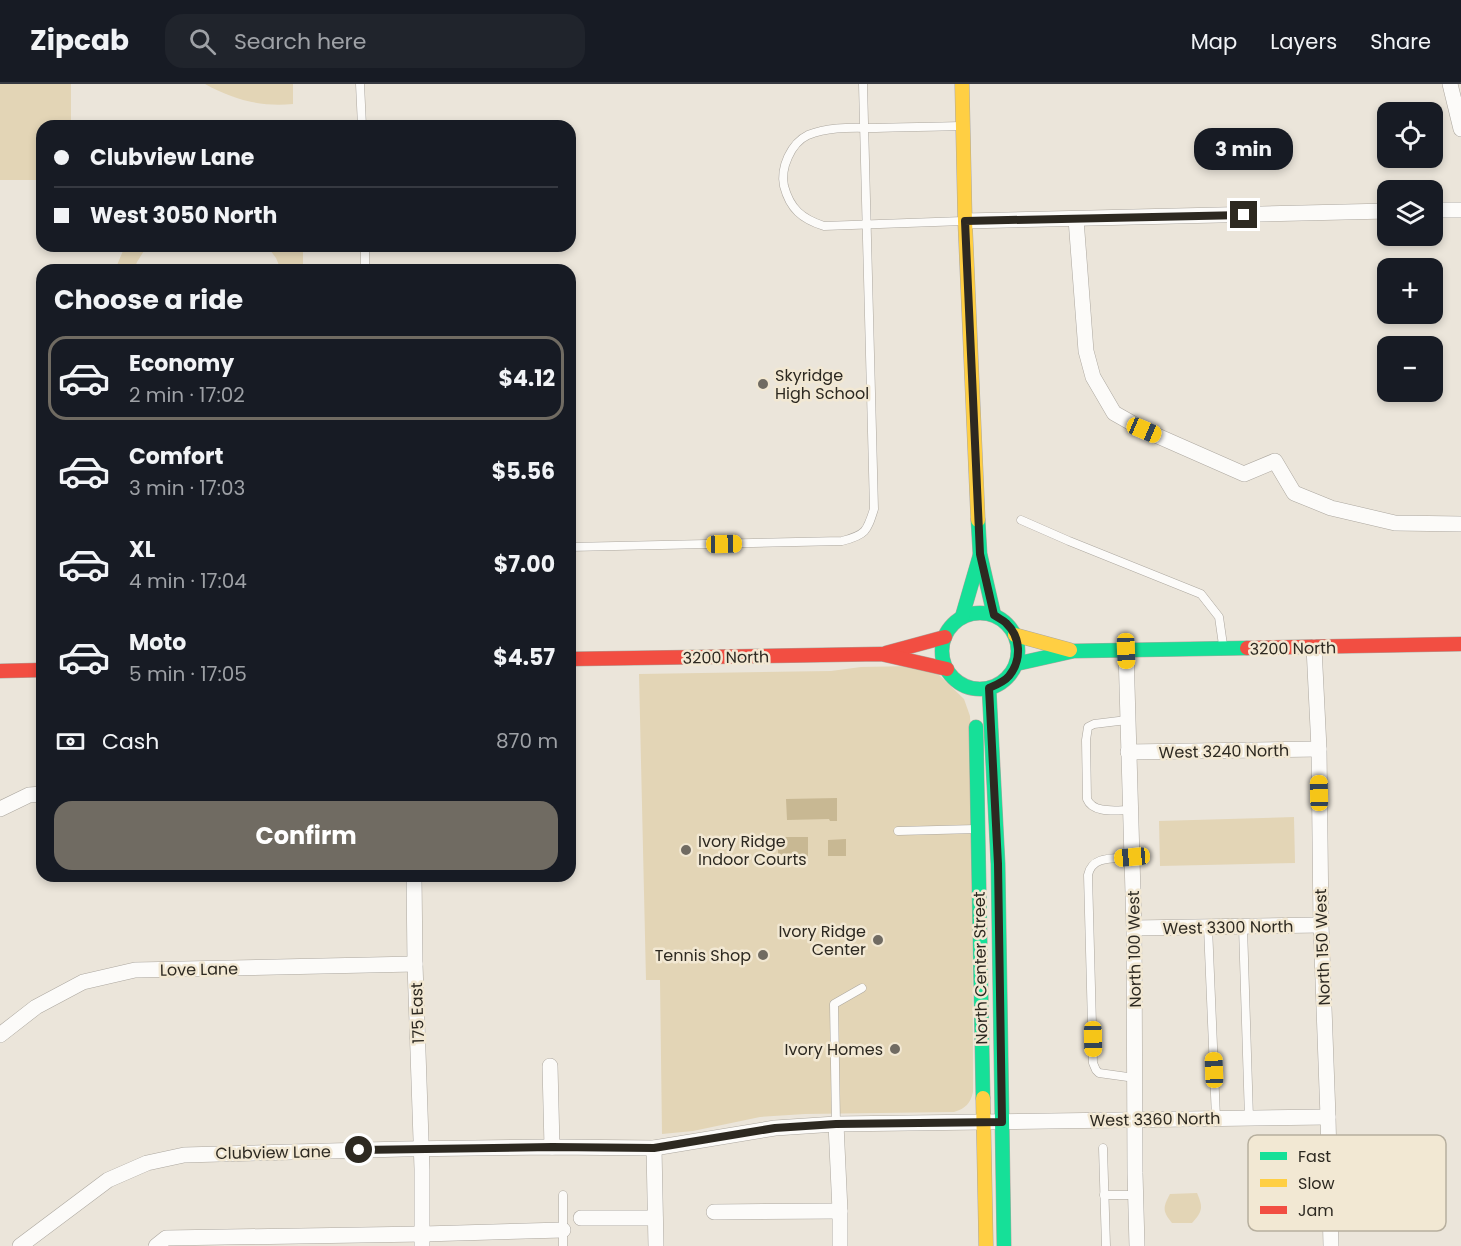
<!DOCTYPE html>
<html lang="en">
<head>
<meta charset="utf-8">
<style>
  :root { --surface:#171b24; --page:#20242c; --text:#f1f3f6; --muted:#9ea1a6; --line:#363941; --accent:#706b62 }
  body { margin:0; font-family:Poppins,sans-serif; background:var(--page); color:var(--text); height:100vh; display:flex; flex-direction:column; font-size:22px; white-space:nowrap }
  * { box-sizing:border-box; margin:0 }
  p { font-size:20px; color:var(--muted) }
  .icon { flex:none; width:33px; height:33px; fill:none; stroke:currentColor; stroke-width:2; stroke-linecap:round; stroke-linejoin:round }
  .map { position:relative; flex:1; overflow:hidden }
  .details { position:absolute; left:36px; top:180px; width:540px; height:618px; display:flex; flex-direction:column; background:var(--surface); border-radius:18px; box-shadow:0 3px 9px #0003 }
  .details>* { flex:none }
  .banner { position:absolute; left:36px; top:36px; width:540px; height:132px; border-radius:18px; box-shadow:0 3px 9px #0003; display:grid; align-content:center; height:132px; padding:0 18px; background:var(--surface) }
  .buttons { position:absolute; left:1377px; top:18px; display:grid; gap:12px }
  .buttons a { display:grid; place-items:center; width:66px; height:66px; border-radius:12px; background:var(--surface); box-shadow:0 3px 9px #0003; font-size:30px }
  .end { position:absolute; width:27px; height:27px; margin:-14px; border:8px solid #2d2921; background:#fff; box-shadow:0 0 0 3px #fff }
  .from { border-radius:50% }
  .bubble { position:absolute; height:42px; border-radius:18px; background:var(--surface); box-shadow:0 3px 9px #0003; font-size:20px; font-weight:700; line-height:42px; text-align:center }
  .car { position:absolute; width:18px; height:36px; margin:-18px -9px; border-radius:8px; box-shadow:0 0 4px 2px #0007; background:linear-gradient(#f5c518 24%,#345 0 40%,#f5c518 0 76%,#345 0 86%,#f5c518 0) }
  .banner b { display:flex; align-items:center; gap:21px; height:57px; font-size:22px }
  .banner b+b { border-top:2px solid var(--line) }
  .banner i { width:15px; height:15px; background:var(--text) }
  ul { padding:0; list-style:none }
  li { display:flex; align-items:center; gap:18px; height:84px; margin:0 12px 9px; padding:0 6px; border:3px solid transparent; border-radius:18px }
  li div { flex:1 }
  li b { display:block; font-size:22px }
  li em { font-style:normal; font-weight:700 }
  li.active { border-color:var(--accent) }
  li>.icon { width:54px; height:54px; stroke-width:1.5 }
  h2 { padding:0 18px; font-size:27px; line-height:72px }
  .pay { display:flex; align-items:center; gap:15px; height:66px; padding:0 18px; font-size:22px }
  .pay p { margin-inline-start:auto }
  .primary-button { display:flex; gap:12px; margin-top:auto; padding:12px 18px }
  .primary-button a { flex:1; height:69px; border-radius:18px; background:var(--accent); color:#fff; font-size:24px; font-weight:700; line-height:69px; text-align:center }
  header { display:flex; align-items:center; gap:36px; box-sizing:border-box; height:84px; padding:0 30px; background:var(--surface); border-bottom:2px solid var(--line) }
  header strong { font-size:28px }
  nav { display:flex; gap:33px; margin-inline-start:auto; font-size:21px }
  .search { width:420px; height:54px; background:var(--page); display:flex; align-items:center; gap:15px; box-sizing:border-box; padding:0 21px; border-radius:18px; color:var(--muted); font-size:22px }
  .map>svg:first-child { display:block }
</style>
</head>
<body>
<header>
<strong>Zipcab</strong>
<div class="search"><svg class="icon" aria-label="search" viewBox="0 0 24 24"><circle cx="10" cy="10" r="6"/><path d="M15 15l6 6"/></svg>Search here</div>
<nav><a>Map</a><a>Layers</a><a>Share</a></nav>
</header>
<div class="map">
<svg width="1461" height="1162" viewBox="0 0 1461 1162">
  <rect width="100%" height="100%" fill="#ebe5da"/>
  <g fill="#e3d5b6">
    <path d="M 0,0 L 71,0 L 71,42 L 42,42 L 42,96 L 0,96 Z"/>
    <path d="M 205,0 L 293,0 L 293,20 C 261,23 234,16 205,0 Z"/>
    <path d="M 125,162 L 147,162 L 137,178 L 134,186 L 115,186 Z"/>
    <path d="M 267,162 L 303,162 L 303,186 L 281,186 L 276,174 Z"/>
    <path d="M 913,582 L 937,589 L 964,615 L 970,632 L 972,680 L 973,1008 C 970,1020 966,1024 954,1028 L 805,1030 L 760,1033 L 693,1047 L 662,1050 L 660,896 L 646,896 L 639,590 L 831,587 L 861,583 Z"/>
    <path d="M 1294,733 L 1295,779 L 1160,782 L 1159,737 Z"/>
    <path d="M 1197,1109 C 1203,1123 1203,1127 1192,1139 L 1172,1139 C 1162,1127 1163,1123 1170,1110 Z"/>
  </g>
  <g fill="#c8b893">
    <path d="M 837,714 L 837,737 L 830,737 L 829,735 L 787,736 L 786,715 Z"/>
    <rect x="778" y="753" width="30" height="23"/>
    <path d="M 846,755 L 846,772 L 828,772 L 828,756 Z"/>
  </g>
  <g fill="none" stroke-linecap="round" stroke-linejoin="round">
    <defs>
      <g id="lane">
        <path d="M 360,0 L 362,42"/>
        <path d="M 959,42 C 932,43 904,43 876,44 C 854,44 830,42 808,51 C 791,59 780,84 784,102 C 790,125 802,135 824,142 L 963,137"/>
        <path d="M 365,162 L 365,186"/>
        <path d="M 1021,436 L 1069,457 L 1201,510 L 1219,533 L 1223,561"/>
        <path d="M 570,463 L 842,457 C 866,451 867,447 874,425 L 863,0"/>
        <path d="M 1127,636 L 1094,640 L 1088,643 L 1086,656 L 1087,715 C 1093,730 1117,726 1130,726"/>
        <path d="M 898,747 L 976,745"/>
        <path d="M 1132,773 C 1115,775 1092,771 1088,791 L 1093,979 L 1096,986 L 1099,989 L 1135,994"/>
        <path d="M 1208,843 L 1216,1034"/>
        <path d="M 1243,843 L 1249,1034"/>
        <path d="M 836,1040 L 834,920 L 862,904"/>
        <path d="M 1103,1064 L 1106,1162"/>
        <path d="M 563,1111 L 563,1162"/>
        <path d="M 1104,1111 L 1135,1111"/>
      </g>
      <g id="street">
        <path d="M 1450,0 L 1461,45"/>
        <path d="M 1432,126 L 1461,126"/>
        <path d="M 1076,135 L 1086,267 L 1093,293 L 1114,329 L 1144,346 L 1244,390 L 1275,377 L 1294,409 L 1331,424 L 1395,439 L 1461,440"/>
        <path d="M 965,137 L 1388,127"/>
        <path d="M 1314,563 L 1319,665 L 1321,841 L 1328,1033 L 1331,1162"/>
        <path d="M 1126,567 L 1134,844 L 1135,1089 L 1137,1162"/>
        <path d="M 1128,668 L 1319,665"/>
        <path d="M 0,725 L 29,711 L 42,710"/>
        <path d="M 414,792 L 415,880 L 422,1085 L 422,1162"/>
        <path d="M 1134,844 L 1321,841"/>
        <path d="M 0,951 L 36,923 L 83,898 L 135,886 L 415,880"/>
        <path d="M 550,982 L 552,1063"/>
        <path d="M 836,1040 L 840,1127 L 840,1162"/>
        <path d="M 654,1064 L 656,1162"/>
        <path d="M 714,1128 L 840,1127"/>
        <path d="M 581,1134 L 655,1134"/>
        <path d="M 20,1162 L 108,1096 L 147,1079 L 184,1071 L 403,1065 L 552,1063 L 654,1064 L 775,1044 L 836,1040 L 1328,1033"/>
        <path d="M 156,1162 L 166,1154 L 423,1150 L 563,1146"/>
      </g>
      <g id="fast">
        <path d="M 978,436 L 980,470 L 994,531"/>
        <circle cx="980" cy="567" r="38"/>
        <path d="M 962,533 L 980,471"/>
        <path d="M 1016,580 L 1074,567 L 1247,564"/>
        <path d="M 989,604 L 998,780 L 1004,1162"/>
        <path d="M 976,643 L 983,1014"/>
      </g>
      <g id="slow">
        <path d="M 962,0 L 965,137 L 978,436"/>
        <path d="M 1015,551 L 1070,566"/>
        <path d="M 983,1014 L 986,1162"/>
      </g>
      <g id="jam">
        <path d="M 1247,564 L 1461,560"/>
        <path d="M 886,569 L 945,553"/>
        <path d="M 570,575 L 881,570 L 947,585"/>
        <path d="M 0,587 L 42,586"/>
      </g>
    </defs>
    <use href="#lane" stroke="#aca79f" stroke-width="9"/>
    <use href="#street" stroke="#aca79f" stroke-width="16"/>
    <use href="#fast" stroke="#aca79f" stroke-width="15"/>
    <use href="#slow" stroke="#aca79f" stroke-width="15"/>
    <use href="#jam" stroke="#aca79f" stroke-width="15"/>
    <use href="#lane" stroke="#fcfbf9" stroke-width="8"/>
    <use href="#street" stroke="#fcfbf9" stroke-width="15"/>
    <use href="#fast" stroke="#16e098" stroke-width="14"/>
    <use href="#slow" stroke="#ffcf43" stroke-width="14"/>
    <use href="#jam" stroke="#f24e42" stroke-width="14"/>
  </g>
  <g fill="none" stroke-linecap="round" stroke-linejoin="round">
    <path stroke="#2d2921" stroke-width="8" d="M 359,1066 L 552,1063 L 654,1064 L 775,1044 L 836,1040 L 1002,1038 L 998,780 L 989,604 C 996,601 1004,598 1009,592 C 1022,576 1021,553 1006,539 C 1003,536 998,534 994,531 L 980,470 L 965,137 L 1244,131"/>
  </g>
  <g fill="#706b62" stroke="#f2e8d3" stroke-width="2">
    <circle cx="763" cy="300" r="6"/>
    <circle cx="686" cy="766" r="6"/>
    <circle cx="878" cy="856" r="6"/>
    <circle cx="763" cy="871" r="6"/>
    <circle cx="895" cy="965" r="6"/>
  </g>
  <g text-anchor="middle" stroke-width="5" stroke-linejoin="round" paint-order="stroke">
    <g font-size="16" fill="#2d2921" stroke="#f2e8d3" text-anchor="end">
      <text x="775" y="297" text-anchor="start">Skyridge<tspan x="775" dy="18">High School</tspan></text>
      <text x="698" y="763" text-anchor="start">Ivory Ridge<tspan x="698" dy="18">Indoor Courts</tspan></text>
      <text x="866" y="853">Ivory Ridge<tspan x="866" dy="18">Center</tspan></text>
      <text x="751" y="877">Tennis Shop</text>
      <text x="883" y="971">Ivory Homes</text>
    </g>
    <g font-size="16" fill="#2d2921" stroke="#f2e8d3">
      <text transform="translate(1293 564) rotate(-1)" y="6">3200 North</text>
      <text transform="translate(726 573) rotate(-1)" y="6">3200 North</text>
      <text transform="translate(1224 667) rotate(-1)" y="6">West 3240 North</text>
      <text transform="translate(1228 843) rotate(-1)" y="6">West 3300 North</text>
      <text transform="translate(1322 863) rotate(-92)" y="6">North 150 West</text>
      <text transform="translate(1134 865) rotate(-91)" y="6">North 100 West</text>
      <text transform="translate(980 884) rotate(-91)" y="6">North Center Street</text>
      <text transform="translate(199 885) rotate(-1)" y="6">Love Lane</text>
      <text transform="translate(417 929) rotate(-92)" y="6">175 East</text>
      <text transform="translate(1155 1035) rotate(-1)" y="6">West 3360 North</text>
      <text transform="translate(273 1068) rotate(-1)" y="6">Clubview Lane</text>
    </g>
  </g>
  <rect x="1248" y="1051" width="198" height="96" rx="9" fill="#f2e8d3" stroke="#b7af9e" stroke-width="1.5"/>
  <rect x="1260" y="1068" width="27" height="8" fill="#16e098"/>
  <rect x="1260" y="1095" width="27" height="8" fill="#ffcf43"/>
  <rect x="1260" y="1122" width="27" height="8" fill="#f24e42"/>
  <g font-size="16" fill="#2d2921">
    <text x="1298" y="1078">Fast</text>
    <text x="1298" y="1105">Slow</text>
    <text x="1298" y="1132">Jam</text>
  </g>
</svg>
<div class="buttons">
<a><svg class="icon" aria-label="locate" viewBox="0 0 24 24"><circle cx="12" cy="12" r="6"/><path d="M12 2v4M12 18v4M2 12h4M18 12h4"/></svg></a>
<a><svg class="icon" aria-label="layers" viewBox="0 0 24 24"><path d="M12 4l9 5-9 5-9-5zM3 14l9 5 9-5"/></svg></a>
<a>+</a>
<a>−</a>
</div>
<i class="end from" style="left:359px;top:1066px"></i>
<i class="end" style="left:1244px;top:131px"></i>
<div class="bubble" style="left:1194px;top:44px;width:99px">3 min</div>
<i class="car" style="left:1144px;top:346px;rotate:113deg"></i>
<i class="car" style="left:724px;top:460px;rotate:89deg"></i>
<i class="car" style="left:1126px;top:567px;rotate:178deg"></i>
<i class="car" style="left:1319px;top:709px;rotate:359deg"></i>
<i class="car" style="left:1132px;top:773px;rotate:265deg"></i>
<i class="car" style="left:1093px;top:955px;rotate:179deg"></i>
<i class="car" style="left:1214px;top:986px;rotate:358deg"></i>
<div class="banner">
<b><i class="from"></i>Clubview Lane</b>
<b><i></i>West 3050 North</b>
</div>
<section class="details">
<h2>Choose a ride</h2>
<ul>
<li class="active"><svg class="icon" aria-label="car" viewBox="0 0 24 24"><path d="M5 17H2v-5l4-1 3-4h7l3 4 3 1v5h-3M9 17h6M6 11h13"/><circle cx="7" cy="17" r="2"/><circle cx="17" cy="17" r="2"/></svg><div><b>Economy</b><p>2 min · 17:02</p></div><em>$4.12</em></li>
<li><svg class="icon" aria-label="car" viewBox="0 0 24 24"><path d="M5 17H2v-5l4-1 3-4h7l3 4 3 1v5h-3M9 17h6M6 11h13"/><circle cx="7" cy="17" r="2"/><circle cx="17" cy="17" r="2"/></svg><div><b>Comfort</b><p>3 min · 17:03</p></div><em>$5.56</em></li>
<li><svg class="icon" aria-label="car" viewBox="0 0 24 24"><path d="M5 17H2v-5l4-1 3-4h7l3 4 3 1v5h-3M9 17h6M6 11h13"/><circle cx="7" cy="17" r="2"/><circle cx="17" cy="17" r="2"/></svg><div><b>XL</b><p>4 min · 17:04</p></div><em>$7.00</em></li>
<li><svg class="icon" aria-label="car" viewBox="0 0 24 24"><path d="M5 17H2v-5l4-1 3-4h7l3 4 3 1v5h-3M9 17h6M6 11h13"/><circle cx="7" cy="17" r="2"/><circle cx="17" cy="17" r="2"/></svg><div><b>Moto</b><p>5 min · 17:05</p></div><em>$4.57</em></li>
</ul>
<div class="pay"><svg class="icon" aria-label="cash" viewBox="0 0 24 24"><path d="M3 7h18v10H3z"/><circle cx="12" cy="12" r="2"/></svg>Cash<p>870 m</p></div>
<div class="primary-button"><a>Confirm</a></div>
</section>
</div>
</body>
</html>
